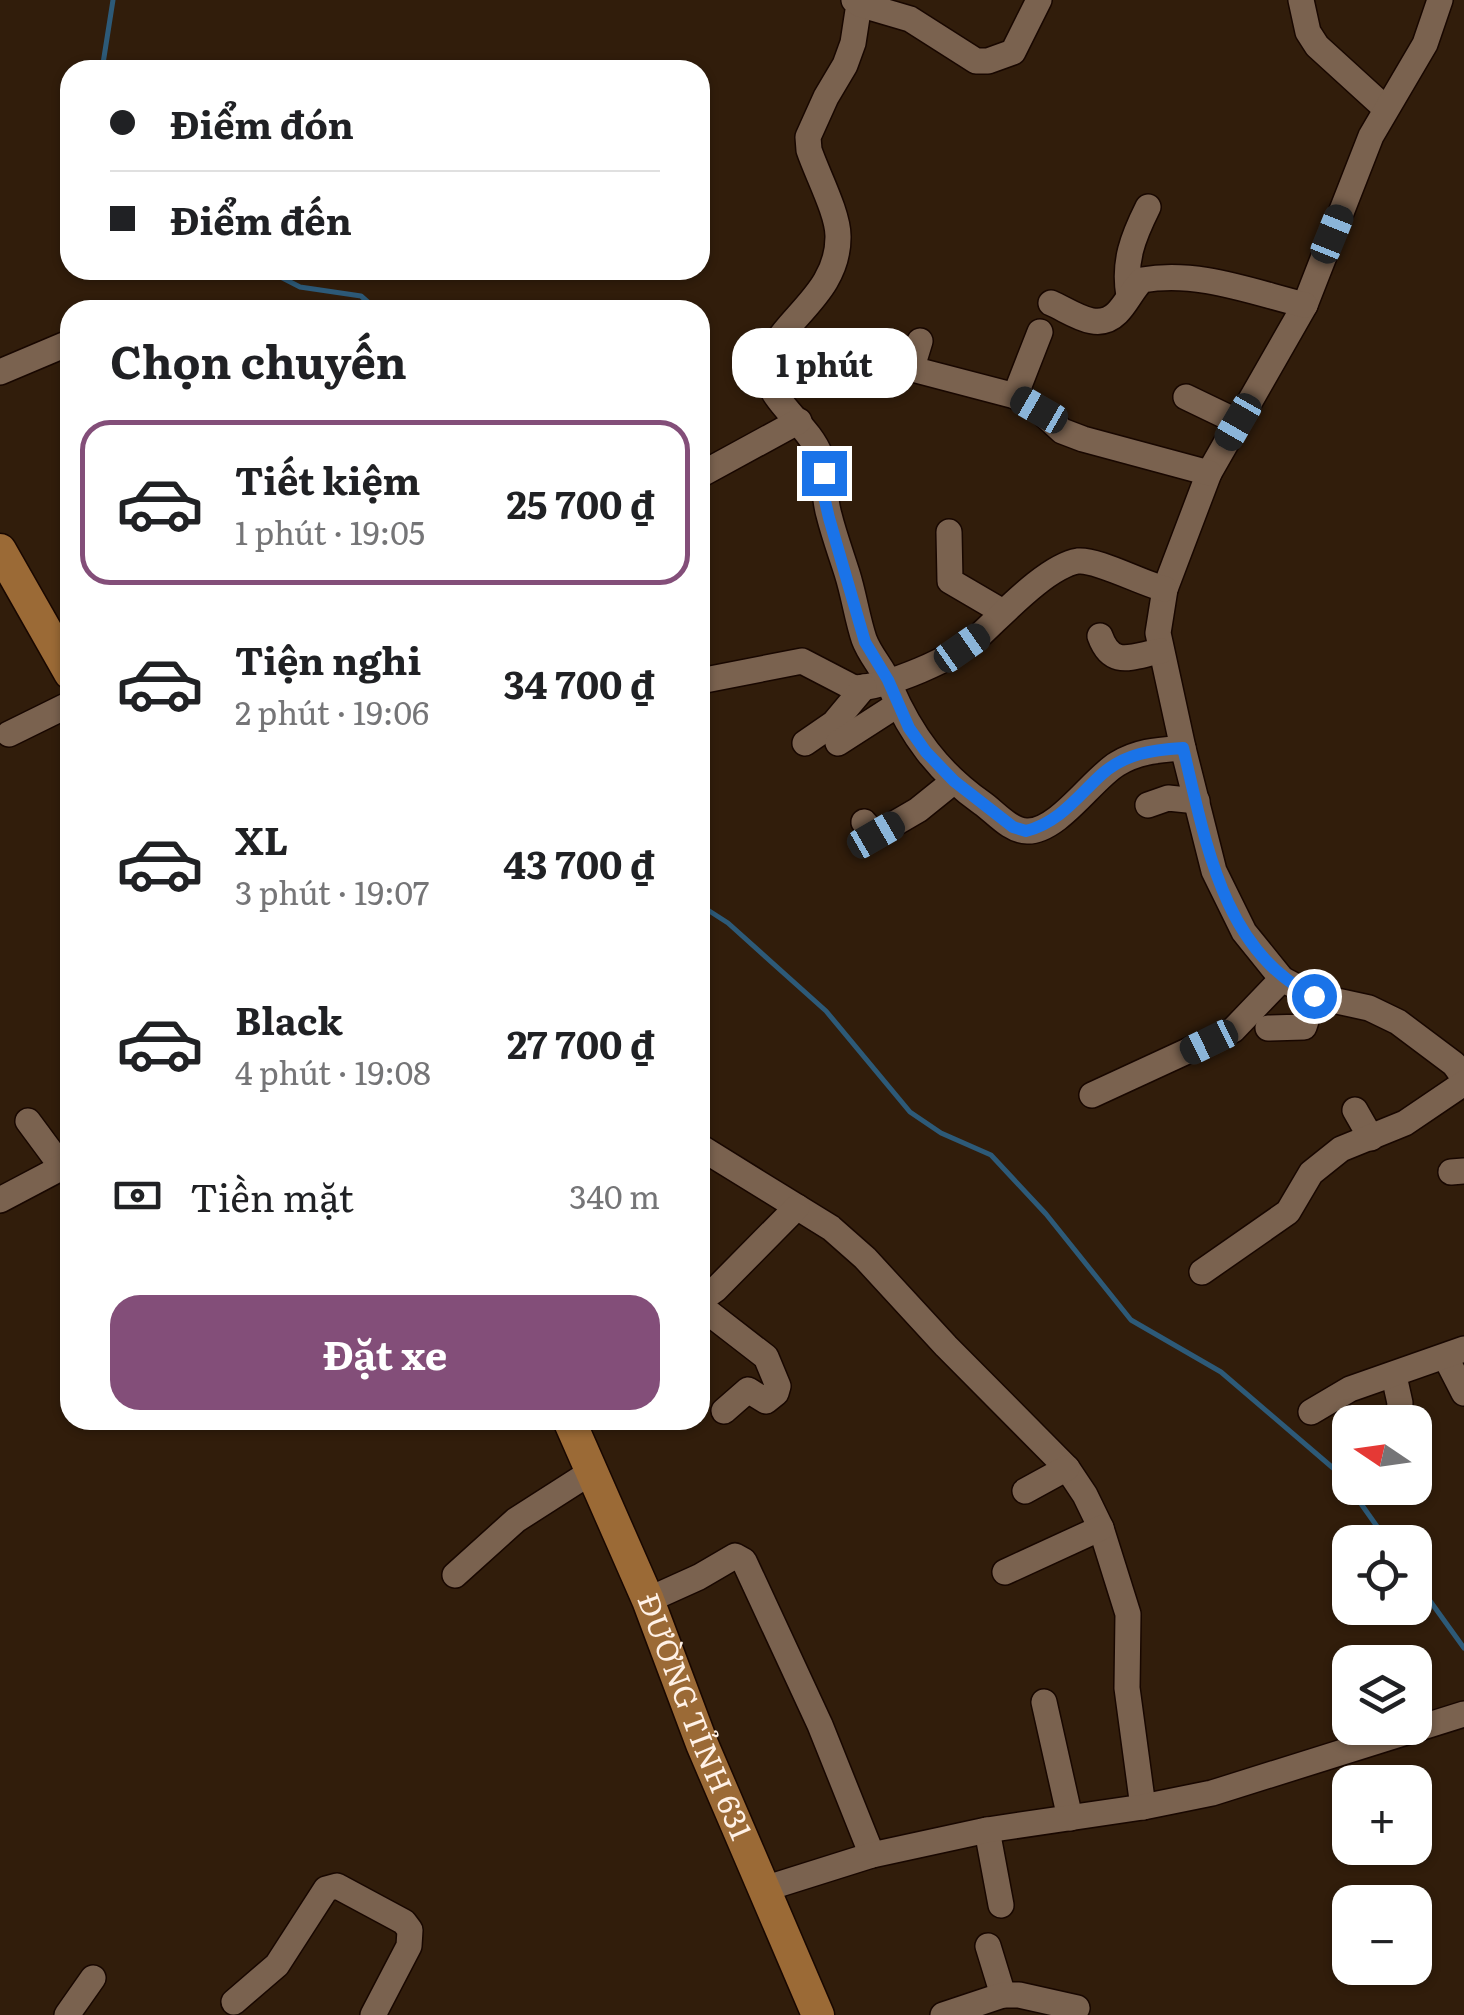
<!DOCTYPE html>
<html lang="vi">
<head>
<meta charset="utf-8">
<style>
  :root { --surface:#fff; --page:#f2f2f2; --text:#202124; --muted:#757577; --line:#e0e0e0; --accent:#834e79 }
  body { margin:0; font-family:Literata,serif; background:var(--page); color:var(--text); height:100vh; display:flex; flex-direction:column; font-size:38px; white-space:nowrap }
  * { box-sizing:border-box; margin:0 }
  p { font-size:32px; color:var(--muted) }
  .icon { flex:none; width:55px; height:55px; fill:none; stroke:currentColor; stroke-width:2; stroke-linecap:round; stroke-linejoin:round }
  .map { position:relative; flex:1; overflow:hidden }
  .sheet { position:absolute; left:60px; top:300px; width:650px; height:1130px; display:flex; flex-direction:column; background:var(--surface); border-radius:30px; box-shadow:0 2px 8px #0004 }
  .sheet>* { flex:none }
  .top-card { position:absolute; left:60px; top:60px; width:650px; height:220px; border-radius:30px; box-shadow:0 2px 8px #0004; display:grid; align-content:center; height:220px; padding:0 50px; background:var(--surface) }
  .needle { width:65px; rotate:283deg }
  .tools { position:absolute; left:1332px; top:1405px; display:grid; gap:20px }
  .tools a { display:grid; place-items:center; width:100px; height:100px; border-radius:20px; background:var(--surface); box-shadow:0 2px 8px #0004; font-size:50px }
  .end { position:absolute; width:45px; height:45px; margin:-22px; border:12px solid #1a73e8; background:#fff; box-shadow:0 0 0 5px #fff }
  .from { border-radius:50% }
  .bubble { position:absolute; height:70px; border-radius:30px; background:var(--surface); box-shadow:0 2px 8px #0004; font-size:32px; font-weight:700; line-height:70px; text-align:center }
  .car { position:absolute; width:30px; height:60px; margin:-30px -15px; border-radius:12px; box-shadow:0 0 8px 2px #0007; background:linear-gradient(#222 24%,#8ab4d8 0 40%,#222 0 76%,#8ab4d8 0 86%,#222 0) }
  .top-card b { display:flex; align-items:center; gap:35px; height:95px; font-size:38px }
  .top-card b+b { border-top:2px solid var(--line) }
  .top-card i { width:25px; height:25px; background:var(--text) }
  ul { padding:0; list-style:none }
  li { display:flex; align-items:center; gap:30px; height:165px; margin:0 20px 15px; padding:0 30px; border:5px solid transparent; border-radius:30px }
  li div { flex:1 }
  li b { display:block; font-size:38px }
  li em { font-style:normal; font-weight:700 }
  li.active { border-color:var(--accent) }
  li>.icon { width:90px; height:90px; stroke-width:1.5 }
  h2 { padding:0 50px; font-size:45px; line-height:120px }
  .pay { display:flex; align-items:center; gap:25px; height:110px; padding:0 50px; font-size:38px }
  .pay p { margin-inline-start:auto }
  .cta { display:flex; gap:20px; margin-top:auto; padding:20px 50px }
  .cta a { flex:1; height:115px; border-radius:30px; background:var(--accent); color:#fff; font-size:40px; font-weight:700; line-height:115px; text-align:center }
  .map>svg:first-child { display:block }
</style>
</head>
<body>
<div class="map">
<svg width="1464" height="2015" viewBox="0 0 1464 2015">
  <rect width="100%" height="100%" fill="#311d0b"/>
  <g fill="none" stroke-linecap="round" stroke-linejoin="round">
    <g stroke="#2d5a78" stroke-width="5">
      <path d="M 102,70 L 113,0"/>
      <path d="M 267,270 L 300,287 L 361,296 L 377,310"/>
      <path d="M 700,905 L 728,923 L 826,1011 L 910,1112 L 941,1133 L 991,1155 L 1046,1214 L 1131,1320 L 1221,1372 L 1340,1474 L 1388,1542"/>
      <path d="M 1415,1580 L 1464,1648"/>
    </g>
    <defs>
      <g id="minor">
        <path d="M 854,0 L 859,4 L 853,43 L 845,65 L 826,97 L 808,137 L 809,150 C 817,174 838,213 838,236 C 839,302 764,326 767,374 C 769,400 810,427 820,455 C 826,475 823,495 829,515 C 834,535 841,554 847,573 C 854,595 857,618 864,639 C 870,656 884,669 890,686 C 911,735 938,772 982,803 C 995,812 1010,831 1027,831 C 1058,832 1092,779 1117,764 C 1138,751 1159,750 1183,748"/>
        <path d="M 1301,0 L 1308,32 L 1317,46 L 1385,108"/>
        <path d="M 1440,0 L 1425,44 L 1371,136 L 1305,305 L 1209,473 L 1165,589 L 1158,633 L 1183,748 L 1214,871 L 1244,932 L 1282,979 L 1314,996 L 1369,1008 L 1398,1022 L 1454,1064 L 1464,1078"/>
        <path d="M 859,4 L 910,19 L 976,61 L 988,61 L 1013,52 L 1039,0"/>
        <path d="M 1129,296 C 1123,262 1133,237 1148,207"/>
        <path d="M 1051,303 C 1072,312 1097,333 1117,313 C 1127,303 1132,290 1142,280 C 1198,270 1252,292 1305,305"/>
        <path d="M 920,341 L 913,364 L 916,370 L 1015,396 L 1039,410 L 1062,431 L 1083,439 L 1209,473"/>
        <path d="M 0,372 L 64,345"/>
        <path d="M 1015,396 L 1040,332"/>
        <path d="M 1186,397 L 1238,422"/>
        <path d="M 700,475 L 799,421"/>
        <path d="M 949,532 L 950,581 L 1003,612"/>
        <path d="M 1100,636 C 1112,669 1132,656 1161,651"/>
        <path d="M 700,681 L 802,661 L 854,688 C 889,687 954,659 980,635 C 1003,614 1047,566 1078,561 C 1097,559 1143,584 1165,589"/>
        <path d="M 9,734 L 70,704"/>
        <path d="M 805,743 L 834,723 L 864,687"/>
        <path d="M 838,743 L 897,705"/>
        <path d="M 1148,805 L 1168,798 L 1197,801"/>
        <path d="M 864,822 L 875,835 L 918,810 L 954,781"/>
        <path d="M 1268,1028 L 1304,1027 L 1314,996"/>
        <path d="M 1092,1095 L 1233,1030 L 1282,979"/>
        <path d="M 1355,1110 L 1371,1138"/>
        <path d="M 28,1121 L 62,1167"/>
        <path d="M 700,1147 L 831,1228 L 865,1258 L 946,1346 L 1067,1468 L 1085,1495 L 1101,1528 L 1128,1614 L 1127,1688 L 1143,1807"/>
        <path d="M 1451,1172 L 1464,1171"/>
        <path d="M 0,1200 L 70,1163"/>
        <path d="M 1202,1272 L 1288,1212 L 1311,1173 L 1341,1149 L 1405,1123 L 1464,1083"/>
        <path d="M 700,1293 L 709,1294 L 716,1289 L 797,1207"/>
        <path d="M 702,1294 L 704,1309 L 766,1357 L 778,1386 L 776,1393 L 766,1401 L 748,1390 L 724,1411"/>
        <path d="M 1446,1358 L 1464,1393"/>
        <path d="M 1394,1376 L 1400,1403 L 1398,1422"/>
        <path d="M 1311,1412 L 1350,1389 L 1464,1349"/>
        <path d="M 1025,1491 L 1067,1468"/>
        <path d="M 1005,1572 L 1101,1528"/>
        <path d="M 455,1575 L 516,1520 L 591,1472"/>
        <path d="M 648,1600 L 699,1577 L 735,1556 L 744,1561 L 820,1725 L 872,1855"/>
        <path d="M 1044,1702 L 1070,1818"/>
        <path d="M 987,1830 L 1001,1905"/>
        <path d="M 764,1889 L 872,1855 L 987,1830 L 1143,1807 L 1212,1793 L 1464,1714"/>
        <path d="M 988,1946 L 1003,1995"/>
        <path d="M 234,2002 L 277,1965 L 326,1889 L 337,1886 L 404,1922 L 410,1930 L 409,1946 L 373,2015"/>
        <path d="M 67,2015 L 93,1978"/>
        <path d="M 943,2015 L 1003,1995 L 1019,1995 L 1077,2008"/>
      </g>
      <g id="major">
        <path d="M 0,550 L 70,673"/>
        <path id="s1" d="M 569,1420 L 648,1600 L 702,1744 L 818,2015"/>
      </g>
    </defs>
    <use href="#minor" stroke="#180700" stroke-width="28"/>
    <use href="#major" stroke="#180700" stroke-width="35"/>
    <use href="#minor" stroke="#7a624f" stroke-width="25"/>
    <use href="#major" stroke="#9b6a36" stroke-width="32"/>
  </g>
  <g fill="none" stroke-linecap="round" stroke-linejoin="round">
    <path stroke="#1a73e8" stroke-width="12" d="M 824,473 L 823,492 L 829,518 L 865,642 L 888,680 L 909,728 L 926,752 L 954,781 L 1013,827 L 1026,831 C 1059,823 1078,796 1101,775 C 1125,753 1153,750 1183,748 C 1205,838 1222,952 1314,996"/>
  </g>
  <g text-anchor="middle" stroke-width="10" stroke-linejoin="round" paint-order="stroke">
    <g font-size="30" fill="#fff1e6" stroke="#120a04">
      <text dy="10" stroke="none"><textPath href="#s1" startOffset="322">ĐƯỜNG TỈNH 631</textPath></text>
    </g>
  </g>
</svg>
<div class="tools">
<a><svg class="needle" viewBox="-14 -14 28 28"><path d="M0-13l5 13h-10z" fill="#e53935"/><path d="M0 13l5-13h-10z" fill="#757577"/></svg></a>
<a><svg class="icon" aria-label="locate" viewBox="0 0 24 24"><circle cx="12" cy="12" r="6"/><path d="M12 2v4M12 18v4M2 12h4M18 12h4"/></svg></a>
<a><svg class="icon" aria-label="layers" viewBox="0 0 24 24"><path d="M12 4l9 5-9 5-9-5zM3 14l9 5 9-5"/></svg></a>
<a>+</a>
<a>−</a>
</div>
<i class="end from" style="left:1314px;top:996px"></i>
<i class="end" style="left:824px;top:473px"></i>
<div class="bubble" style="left:732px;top:328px;width:185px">1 phút</div>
<i class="car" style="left:1332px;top:234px;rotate:22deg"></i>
<i class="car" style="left:1039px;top:410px;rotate:300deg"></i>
<i class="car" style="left:1238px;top:422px;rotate:210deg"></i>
<i class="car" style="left:962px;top:648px;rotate:55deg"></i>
<i class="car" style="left:876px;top:835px;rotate:60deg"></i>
<i class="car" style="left:1209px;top:1042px;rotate:244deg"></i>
<div class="top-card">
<b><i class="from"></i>Điểm đón</b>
<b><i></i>Điểm đến</b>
</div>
<section class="sheet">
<h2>Chọn chuyến</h2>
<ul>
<li class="active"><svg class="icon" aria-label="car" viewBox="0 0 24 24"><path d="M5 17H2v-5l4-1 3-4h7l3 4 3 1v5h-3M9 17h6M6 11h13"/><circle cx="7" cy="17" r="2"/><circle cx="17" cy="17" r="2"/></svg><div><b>Tiết kiệm</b><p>1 phút · 19:05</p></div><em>25 700 ₫</em></li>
<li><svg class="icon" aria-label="car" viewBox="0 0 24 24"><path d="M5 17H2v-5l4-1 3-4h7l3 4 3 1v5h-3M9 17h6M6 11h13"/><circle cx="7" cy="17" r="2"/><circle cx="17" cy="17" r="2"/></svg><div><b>Tiện nghi</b><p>2 phút · 19:06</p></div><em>34 700 ₫</em></li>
<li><svg class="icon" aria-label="car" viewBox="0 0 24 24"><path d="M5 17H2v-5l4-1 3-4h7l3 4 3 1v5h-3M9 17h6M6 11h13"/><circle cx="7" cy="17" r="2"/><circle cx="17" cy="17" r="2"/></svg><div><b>XL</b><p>3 phút · 19:07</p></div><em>43 700 ₫</em></li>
<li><svg class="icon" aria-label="car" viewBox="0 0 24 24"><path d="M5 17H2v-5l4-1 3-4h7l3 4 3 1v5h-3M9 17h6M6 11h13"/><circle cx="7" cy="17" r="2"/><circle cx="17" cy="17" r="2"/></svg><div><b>Black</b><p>4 phút · 19:08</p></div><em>27 700 ₫</em></li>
</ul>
<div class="pay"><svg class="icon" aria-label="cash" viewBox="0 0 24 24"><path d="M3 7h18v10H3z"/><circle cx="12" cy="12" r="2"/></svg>Tiền mặt<p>340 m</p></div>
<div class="cta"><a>Đặt xe</a></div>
</section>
</div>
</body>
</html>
